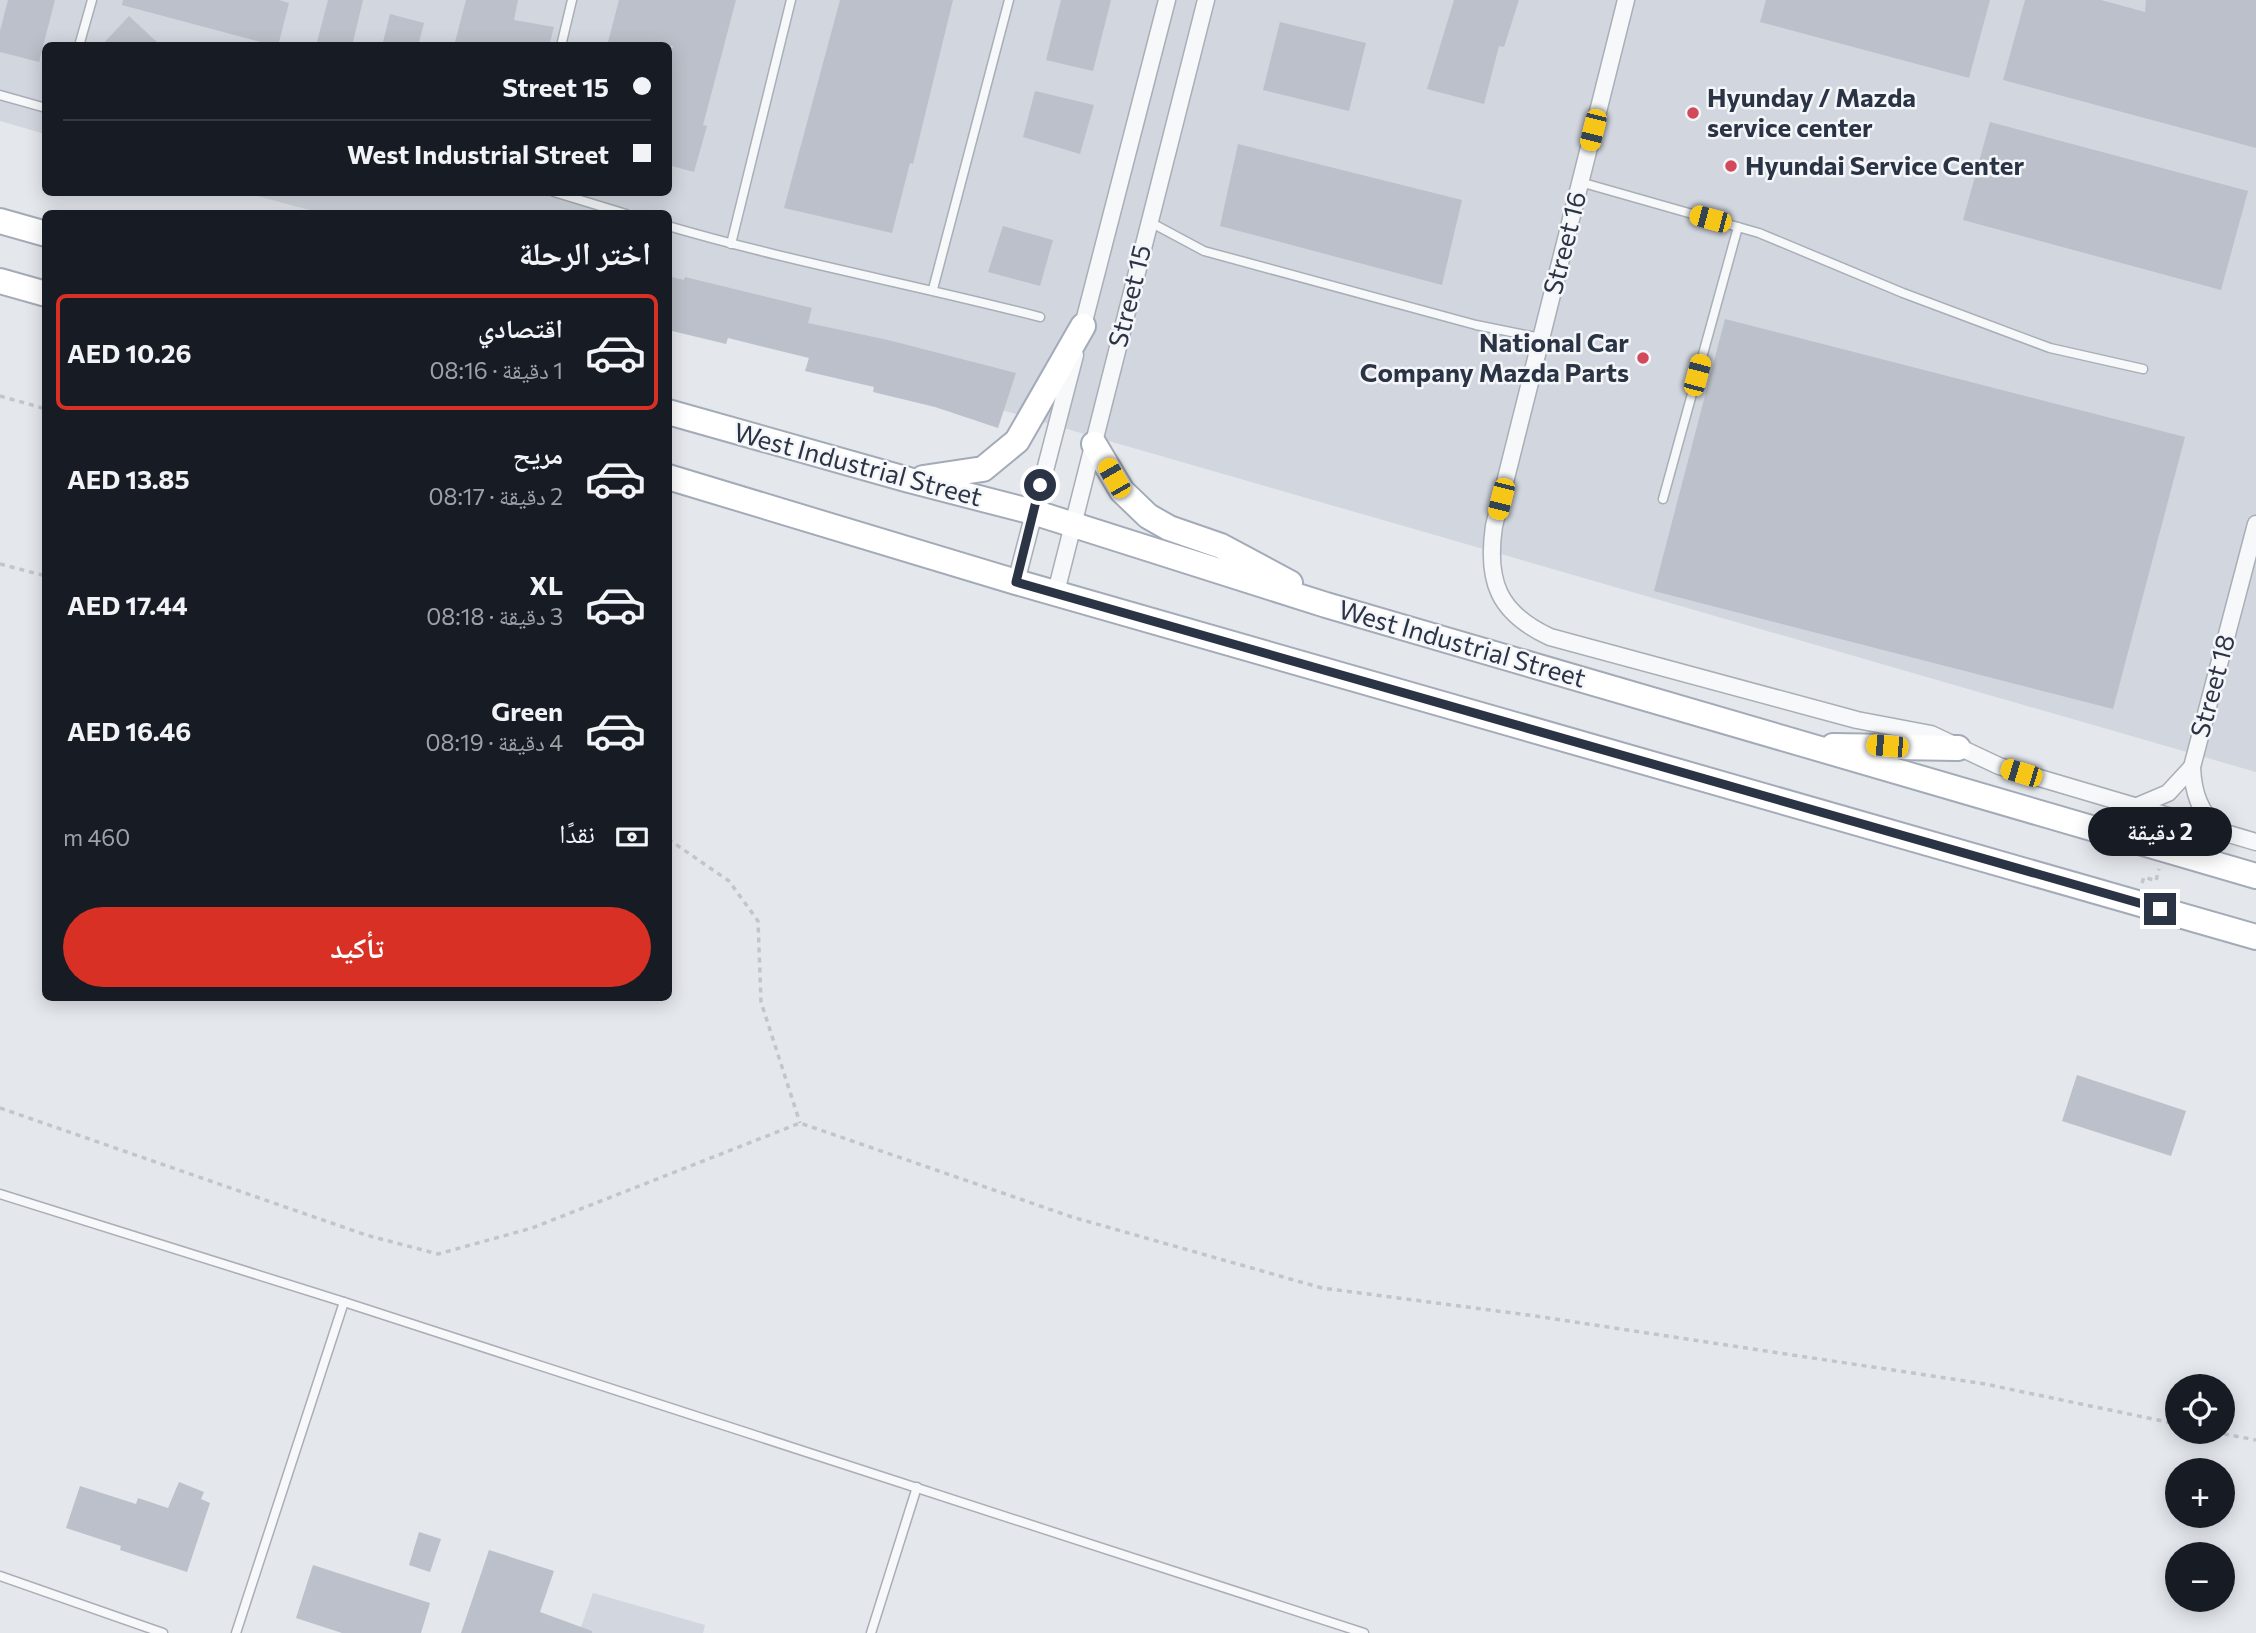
<!DOCTYPE html>
<html lang="ar">
<head>
<meta charset="utf-8">
<style>
  :root { --surface:#171b24; --page:#242831; --text:#f1f3f6; --muted:#9ea1a6; --line:#363941; --accent:#d93025 }
  body { margin:0; font-family:Commissioner,"Noto Naskh Arabic",sans-serif; background:var(--page); color:var(--text); direction:rtl; height:100vh; display:flex; flex-direction:column; font-size:26px; white-space:nowrap }
  * { box-sizing:border-box; margin:0 }
  p { font-size:23px; color:var(--muted) }
  .icon { flex:none; width:38px; height:38px; fill:none; stroke:currentColor; stroke-width:2; stroke-linecap:round; stroke-linejoin:round }
  .map { position:relative; flex:1; overflow:hidden; direction:ltr }
  .drawer { position:absolute; left:42px; top:210px; width:630px; height:791px; display:flex; flex-direction:column; background:var(--surface); border-radius:10px; box-shadow:0 4px 18px #0003; direction:rtl }
  .drawer>* { flex:none }
  .guide { position:absolute; left:42px; top:42px; width:630px; height:154px; border-radius:10px; box-shadow:0 4px 18px #0003; direction:rtl; display:grid; align-content:center; height:154px; padding:0 21px; background:var(--surface) }
  .buttons { position:absolute; left:2165px; top:1374px; display:grid; gap:14px }
  .buttons a { display:grid; place-items:center; width:70px; height:70px; border-radius:50%; background:var(--surface); box-shadow:0 4px 18px #0003; font-size:35px }
  .end { position:absolute; width:32px; height:32px; margin:-16px; border:9px solid #2b3445; background:#fff; box-shadow:0 0 0 4px #fff }
  .from { border-radius:50% }
  .bubble { position:absolute; height:49px; border-radius:24px; background:var(--surface); box-shadow:0 4px 18px #0003; font-size:23px; font-weight:700; line-height:49px; text-align:center; direction:rtl }
  .car { position:absolute; width:21px; height:42px; margin:-21px -10px; border-radius:9px; box-shadow:0 0 5px 2px #0007; background:linear-gradient(#f5c518 24%,#345 0 40%,#f5c518 0 76%,#345 0 86%,#f5c518 0) }
  .guide b { display:flex; align-items:center; gap:24px; height:66px; font-size:26px }
  .guide b+b { border-top:2px solid var(--line) }
  .guide i { width:18px; height:18px; background:var(--text) }
  ul { padding:0; list-style:none }
  li { display:flex; align-items:center; gap:21px; height:116px; margin:0 14px 10px; padding:0 7px; border:4px solid transparent; border-radius:10px }
  li div { flex:1 }
  li b { display:block; font-size:26px }
  li em { font-style:normal; font-weight:700 }
  li.selected { border-color:var(--accent) }
  li>.icon { width:63px; height:63px; stroke-width:1.5 }
  h2 { padding:0 21px; font-size:32px; line-height:84px }
  .pay { display:flex; align-items:center; gap:18px; height:77px; padding:0 21px; font-size:26px }
  .pay p { margin-inline-start:auto }
  .button { display:flex; gap:14px; margin-top:auto; padding:14px 21px }
  .button a { flex:1; height:80px; border-radius:42px; background:var(--accent); color:#fff; font-size:28px; font-weight:700; line-height:80px; text-align:center }
  .map>svg:first-child { display:block }
</style>
</head>
<body>
<div class="map">
<svg width="2256" height="1633" viewBox="0 0 2256 1633">
  <rect width="100%" height="100%" fill="#e4e7ec"/>
  <g fill="#d2d6de">
    <path d="M 0,0 L 2256,0 L 2256,772 L 669,314 L 668,214 L 320,213 L 247,193 L 668,192 L 668,46 L 46,46 L 45,134 L 0,121 Z"/>
    <path d="M 593,1593 L 705,1625 L 703,1633 L 579,1633 Z"/>
  </g>
  <g fill="#bbc0ca">
    <path d="M 8,0 L 55,0 L 39,62 L 0,52 L 0,31 Z"/>
    <path d="M 123,0 L 279,0 L 289,3 L 278,46 L 276,46 L 122,5 Z"/>
    <path d="M 328,0 L 363,0 L 352,46 L 316,46 Z"/>
    <path d="M 466,0 L 518,0 L 514,20 L 554,27 L 549,46 L 454,46 Z"/>
    <path d="M 619,0 L 736,0 L 703,125 L 707,126 L 694,172 L 668,165 L 668,63 L 673,46 L 607,46 Z"/>
    <path d="M 840,0 L 953,0 L 913,164 L 910,163 L 892,233 L 784,208 Z"/>
    <path d="M 1061,0 L 1111,0 L 1093,71 L 1046,60 Z"/>
    <path d="M 1454,0 L 1519,0 L 1504,47 L 1499,46 L 1484,104 L 1427,89 Z"/>
    <path d="M 1766,0 L 1990,0 L 1969,78 L 1760,22 Z"/>
    <path d="M 2025,0 L 2101,0 L 2145,12 L 2146,0 L 2256,0 L 2256,148 L 2003,80 Z"/>
    <path d="M 390,14 L 424,23 L 418,46 L 382,46 Z"/>
    <path d="M 129,16 L 161,46 L 101,46 Z"/>
    <path d="M 1280,22 L 1366,43 L 1349,111 L 1263,90 Z"/>
    <path d="M 1035,91 L 1094,105 L 1080,154 L 1023,137 Z"/>
    <path d="M 1990,122 L 2248,191 L 2221,290 L 1963,220 Z"/>
    <path d="M 1238,144 L 1462,200 L 1442,285 L 1220,226 Z"/>
    <path d="M 1003,226 L 1053,240 L 1040,286 L 988,272 Z"/>
    <path d="M 668,276 L 684,280 L 685,277 L 812,308 L 808,323 L 888,340 L 1016,373 L 998,428 L 935,407 L 873,392 L 874,387 L 805,371 L 809,358 L 728,338 L 726,344 L 668,330 Z"/>
    <path d="M 1725,319 L 2185,437 L 2113,709 L 1654,591 Z"/>
    <path d="M 2077,1075 L 2186,1111 L 2171,1156 L 2062,1121 Z"/>
    <path d="M 179,1482 L 204,1492 L 201,1499 L 210,1503 L 187,1572 L 120,1550 L 121,1546 L 66,1528 L 80,1486 L 136,1504 L 138,1498 L 168,1508 Z"/>
    <path d="M 419,1532 L 441,1539 L 430,1572 L 409,1565 Z"/>
    <path d="M 489,1550 L 554,1571 L 540,1612 L 592,1631 L 592,1633 L 461,1633 Z"/>
    <path d="M 313,1565 L 430,1603 L 421,1633 L 342,1633 L 296,1618 Z"/>
  </g>
  <g fill="none" stroke-linecap="round" stroke-linejoin="round">
    <defs>
      <g id="service">
        <path d="M 79,46 L 92,0"/>
        <path d="M 561,46 L 572,0"/>
        <path d="M 0,95 L 46,108"/>
        <path d="M 1580,182 L 1759,233 L 1903,293 L 2050,348 L 2143,369"/>
        <path d="M 554,192 L 626,214"/>
        <path d="M 1148,221 L 1204,251 L 1476,325 L 1541,338"/>
        <path d="M 668,226 C 791,262 917,285 1040,317"/>
        <path d="M 731,244 L 791,0"/>
        <path d="M 933,289 L 1009,0"/>
        <path d="M 1663,499 L 1738,227"/>
        <path d="M 0,1194 L 344,1302 L 1364,1633"/>
        <path d="M 0,1576 L 163,1633"/>
        <path d="M 236,1633 L 344,1302"/>
        <path d="M 871,1633 L 917,1487"/>
      </g>
      <g id="minor">
        <path d="M 1626,0 L 1494,526 C 1486,581 1498,613 1550,637 L 1857,720 L 1931,734 L 1999,766 L 2256,842"/>
        <path d="M 1081,333 L 1167,0"/>
        <path d="M 1016,582 L 1075,355"/>
        <path d="M 1056,592 L 1206,0"/>
        <path d="M 2135,807 L 2168,793 L 2192,767"/>
        <path d="M 2219,831 C 2200,812 2193,793 2192,767 L 2256,524"/>
      </g>
      <g id="primary">
        <path d="M 0,221 L 46,234"/>
        <path d="M 0,281 L 46,294"/>
        <path d="M 668,412 L 909,480 L 1033,512 L 1326,605 L 2256,876"/>
        <path d="M 1094,444 L 1122,491 L 1148,516 L 1169,528 L 1221,546 L 1290,583"/>
        <path d="M 668,477 L 1016,582 L 2256,937"/>
        <path d="M 923,478 L 983,469 L 1017,441 L 1083,326"/>
        <path d="M 1833,746 L 1958,748"/>
      </g>
    </defs>
    <use href="#service" stroke="#a9aeb7" stroke-width="11"/>
    <use href="#minor" stroke="#a9aeb7" stroke-width="19"/>
    <use href="#primary" stroke="#a3abb8" stroke-width="28"/>
    <g stroke="#c2c5cb" stroke-width="3.5" stroke-dasharray="5 5" stroke-linecap="butt">
      <path d="M 0,396 L 46,409"/>
      <path d="M 0,564 L 46,576"/>
      <path d="M 668,839 L 729,881 L 758,921 L 761,1002 L 800,1123"/>
      <path d="M 2142,883 L 2144,877 L 2156,881 L 2159,869"/>
      <path d="M 0,1108 L 366,1235 L 438,1254 L 532,1228 L 800,1123 L 1072,1217 L 1322,1288 L 1528,1315 L 1985,1384 L 2177,1424"/>
      <path d="M 2214,1432 L 2256,1440"/>
    </g>
    <use href="#service" stroke="#f7f8fa" stroke-width="8"/>
    <use href="#minor" stroke="#f7f8fa" stroke-width="16"/>
    <use href="#primary" stroke="#fff" stroke-width="24"/>
  </g>
  <g fill="none" stroke-linecap="round" stroke-linejoin="round">
    <path stroke="#2b3445" stroke-width="9" d="M 1040,485 L 1016,582 L 2160,909"/>
  </g>
  <g fill="#d1495b" stroke="#f4f6f9" stroke-width="2.5">
    <circle cx="1693" cy="113" r="7"/>
    <circle cx="1731" cy="166" r="7"/>
    <circle cx="1643" cy="358" r="7"/>
  </g>
  <g text-anchor="middle" stroke-width="5" stroke-linejoin="round" paint-order="stroke">
    <g font-size="26" font-weight="bold" fill="#2b3445" stroke="#f4f6f9" text-anchor="start">
      <text x="1707" y="107">Hyunday / Mazda<tspan x="1707" dy="30">service center</tspan></text>
      <text x="1745" y="175">Hyundai Service Center</text>
      <text x="1629" y="352" text-anchor="end">National Car<tspan x="1629" dy="30">Company Mazda Parts</tspan></text>
    </g>
    <g font-size="26" fill="#2b3445" stroke="#f4f6f9">
      <text transform="translate(1565 243) rotate(-76)" y="9">Street 16</text>
      <text transform="translate(1130 296) rotate(-76)" y="9">Street 15</text>
      <text transform="translate(858 465) rotate(15)" y="9">West Industrial Street</text>
      <text transform="translate(1462 644) rotate(16)" y="9">West Industrial Street</text>
      <text transform="translate(2213 686) rotate(-75)" y="9">Street 18</text>
    </g>
  </g>
</svg>
<div class="buttons">
<a><svg class="icon" aria-label="locate" viewBox="0 0 24 24"><circle cx="12" cy="12" r="6"/><path d="M12 2v4M12 18v4M2 12h4M18 12h4"/></svg></a>
<a>+</a>
<a>−</a>
</div>
<i class="end from" style="left:1040px;top:485px"></i>
<i class="end" style="left:2160px;top:909px"></i>
<div class="bubble" style="left:2088px;top:807px;width:144px">2 دقيقة</div>
<i class="car" style="left:1593px;top:130px;rotate:194deg"></i>
<i class="car" style="left:1710px;top:219px;rotate:285deg"></i>
<i class="car" style="left:1697px;top:375px;rotate:15deg"></i>
<i class="car" style="left:1114px;top:478px;rotate:330deg"></i>
<i class="car" style="left:1501px;top:499px;rotate:194deg"></i>
<i class="car" style="left:1887px;top:746px;rotate:275deg"></i>
<i class="car" style="left:2021px;top:773px;rotate:287deg"></i>
<div class="guide">
<b><i class="from"></i>Street 15</b>
<b><i></i>West Industrial Street</b>
</div>
<section class="drawer">
<h2>اختر الرحلة</h2>
<ul>
<li class="selected"><svg class="icon" aria-label="car" viewBox="0 0 24 24"><path d="M5 17H2v-5l4-1 3-4h7l3 4 3 1v5h-3M9 17h6M6 11h13"/><circle cx="7" cy="17" r="2"/><circle cx="17" cy="17" r="2"/></svg><div><b>اقتصادي</b><p>1 دقيقة · 08:16</p></div><em>AED 10.26</em></li>
<li><svg class="icon" aria-label="car" viewBox="0 0 24 24"><path d="M5 17H2v-5l4-1 3-4h7l3 4 3 1v5h-3M9 17h6M6 11h13"/><circle cx="7" cy="17" r="2"/><circle cx="17" cy="17" r="2"/></svg><div><b>مريح</b><p>2 دقيقة · 08:17</p></div><em>AED 13.85</em></li>
<li><svg class="icon" aria-label="car" viewBox="0 0 24 24"><path d="M5 17H2v-5l4-1 3-4h7l3 4 3 1v5h-3M9 17h6M6 11h13"/><circle cx="7" cy="17" r="2"/><circle cx="17" cy="17" r="2"/></svg><div><b>XL</b><p>3 دقيقة · 08:18</p></div><em>AED 17.44</em></li>
<li><svg class="icon" aria-label="car" viewBox="0 0 24 24"><path d="M5 17H2v-5l4-1 3-4h7l3 4 3 1v5h-3M9 17h6M6 11h13"/><circle cx="7" cy="17" r="2"/><circle cx="17" cy="17" r="2"/></svg><div><b>Green</b><p>4 دقيقة · 08:19</p></div><em>AED 16.46</em></li>
</ul>
<div class="pay"><svg class="icon" aria-label="cash" viewBox="0 0 24 24"><path d="M3 7h18v10H3z"/><circle cx="12" cy="12" r="2"/></svg>نقدًا<p>460 m</p></div>
<div class="button"><a>تأكيد</a></div>
</section>
</div>
</body>
</html>
